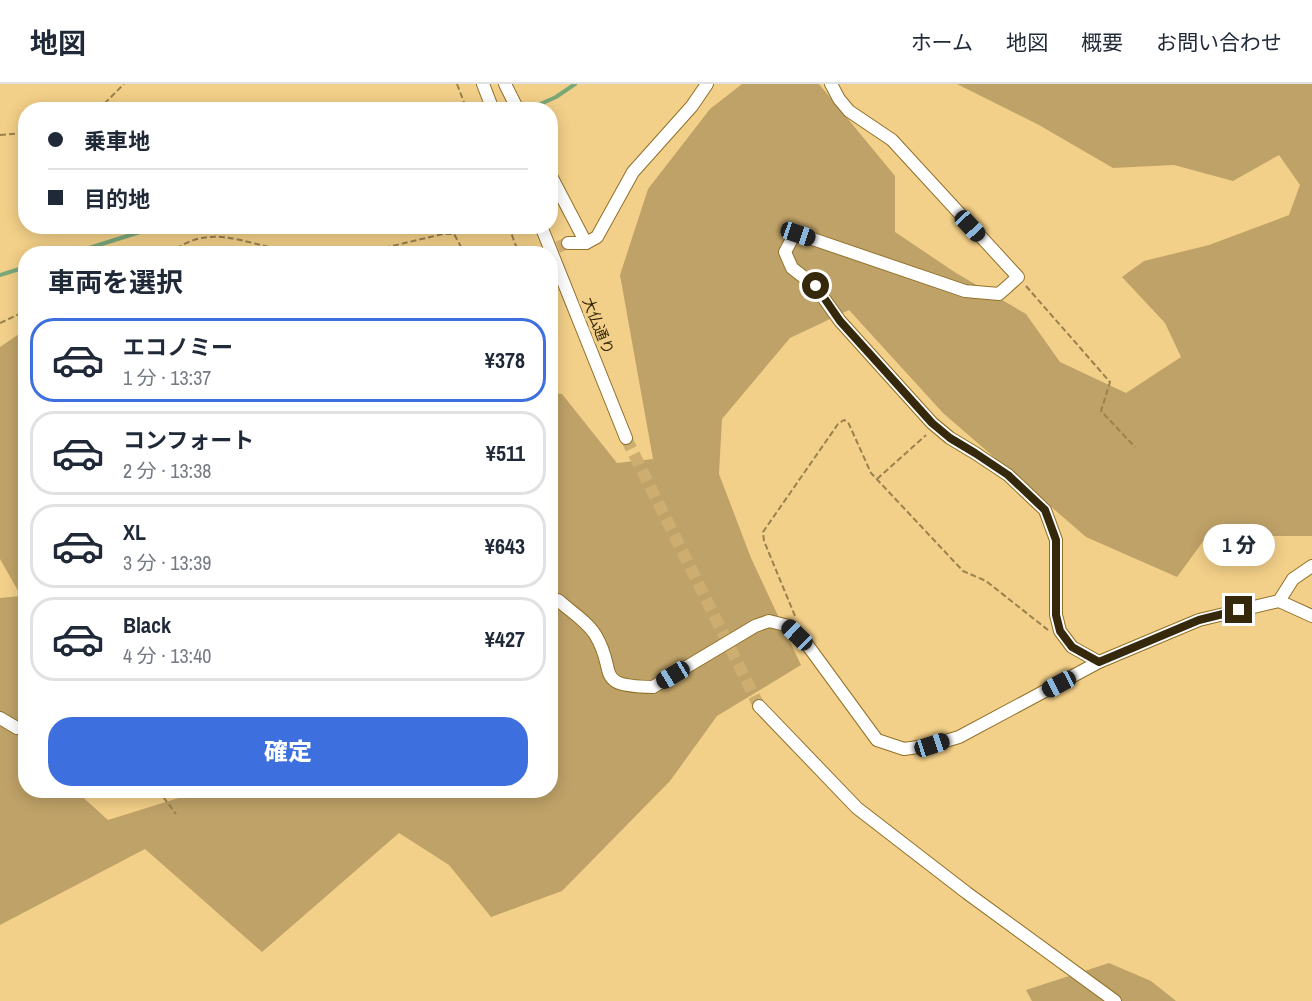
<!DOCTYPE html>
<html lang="ja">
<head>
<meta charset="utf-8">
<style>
  :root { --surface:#fff; --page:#f2f2f3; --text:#1f2937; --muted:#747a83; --line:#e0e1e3; --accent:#3d6fdf }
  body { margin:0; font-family:"Archivo Narrow","Noto Sans JP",sans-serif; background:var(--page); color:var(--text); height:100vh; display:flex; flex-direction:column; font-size:22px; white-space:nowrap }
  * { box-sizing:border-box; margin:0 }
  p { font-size:20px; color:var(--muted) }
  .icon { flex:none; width:33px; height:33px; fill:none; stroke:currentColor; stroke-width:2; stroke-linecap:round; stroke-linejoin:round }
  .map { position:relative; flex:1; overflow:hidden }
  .side { position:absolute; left:18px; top:162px; width:540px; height:552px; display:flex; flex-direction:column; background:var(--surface); border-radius:24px; box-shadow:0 3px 15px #0003 }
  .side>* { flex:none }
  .guide { position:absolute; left:18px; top:18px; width:540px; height:132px; border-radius:24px; box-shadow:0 3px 15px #0003; display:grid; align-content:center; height:132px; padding:0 30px; background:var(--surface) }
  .end { position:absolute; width:27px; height:27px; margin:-14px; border:8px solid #36280a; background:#fff; box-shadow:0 0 0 3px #fff }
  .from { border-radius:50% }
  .bubble { position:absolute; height:42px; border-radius:21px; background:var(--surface); box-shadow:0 3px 15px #0003; font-size:20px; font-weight:800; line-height:42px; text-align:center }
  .car { position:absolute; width:18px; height:36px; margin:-18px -9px; border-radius:8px; box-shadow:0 0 4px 2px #0007; background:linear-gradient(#222 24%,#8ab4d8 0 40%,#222 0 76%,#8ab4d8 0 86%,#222 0) }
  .guide b { display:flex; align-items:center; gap:21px; height:57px; font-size:22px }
  .guide b+b { border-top:2px solid var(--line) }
  .guide i { width:15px; height:15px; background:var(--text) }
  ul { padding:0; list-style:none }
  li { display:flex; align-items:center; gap:18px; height:84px; margin:0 12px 9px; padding:0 18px; border:3px solid var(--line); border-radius:24px }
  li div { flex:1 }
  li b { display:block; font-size:22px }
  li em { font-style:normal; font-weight:800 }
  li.active { border-color:var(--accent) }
  li>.icon { width:54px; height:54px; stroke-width:1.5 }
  h2 { padding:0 30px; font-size:27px; line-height:72px }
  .action { display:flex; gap:12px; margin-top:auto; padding:12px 30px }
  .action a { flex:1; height:69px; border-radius:24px; background:var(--accent); color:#fff; font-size:24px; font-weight:800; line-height:69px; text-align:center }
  header { display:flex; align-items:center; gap:36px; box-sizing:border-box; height:84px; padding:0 30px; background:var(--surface); border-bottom:2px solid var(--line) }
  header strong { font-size:28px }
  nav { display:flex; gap:33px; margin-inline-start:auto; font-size:21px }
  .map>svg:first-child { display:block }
</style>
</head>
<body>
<header>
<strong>地図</strong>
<nav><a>ホーム</a><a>地図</a><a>概要</a><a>お問い合わせ</a></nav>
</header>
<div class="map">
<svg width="1312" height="917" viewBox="0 0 1312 917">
  <rect width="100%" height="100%" fill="#f3d089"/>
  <g fill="#bfa268">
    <path d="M 742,0 L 819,0 L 895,92 L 895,148 L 956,189 L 1026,230 L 1060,278 L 1126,309 L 1181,273 L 1165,239 L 1122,193 L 1144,177 L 1209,161 L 1289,131 L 1300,101 L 1279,71 L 1233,97 L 1174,81 L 1113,84 L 1039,41 L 957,0 L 1312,0 L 1312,452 L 1207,452 L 1177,493 L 1086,453 L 943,329 L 849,226 L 790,254 L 722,335 L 719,390 L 751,474 L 801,581 L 717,632 L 670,697 L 562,807 L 491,833 L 449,781 L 399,749 L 262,868 L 145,765 L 0,841 L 0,514 L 21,512 L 0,475 L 0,263 L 25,246 L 26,706 L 76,707 L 108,736 L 201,707 L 550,706 L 551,309 L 562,310 L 617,379 L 653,375 L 620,191 L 648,105 L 710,25 Z"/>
    <path d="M 1109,879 L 1151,897 L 1176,917 L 1032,917 L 1026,906 Z"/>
  </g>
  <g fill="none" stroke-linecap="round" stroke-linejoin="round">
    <g stroke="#7ba879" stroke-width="4">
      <path d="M 527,26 L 556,13 L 575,0"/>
      <path d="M 70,170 L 159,142"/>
      <path d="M 0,191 L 26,183"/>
    </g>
    <g stroke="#cdae70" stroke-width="12" stroke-dasharray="12 6" stroke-linecap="butt">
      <path d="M 541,170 L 568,159"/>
      <path d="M 626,354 L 759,622"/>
    </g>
    <defs>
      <g id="minor">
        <path d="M 483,0 L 493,26"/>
        <path d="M 505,0 L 518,26"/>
        <path d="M 831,0 L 839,15 L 849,27 L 892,56 L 1018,193 L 999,210 L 965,207 L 798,150 L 792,155 L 785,168 L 792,184 L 815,202 L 840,237 L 932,339 L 950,354 L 975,369 L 1008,391 L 1045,426 L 1056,456 L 1056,531 L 1060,547 L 1072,563 L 1099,578"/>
        <path d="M 550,90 L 586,159"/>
        <path d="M 541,142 L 626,354"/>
        <path d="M 568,159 L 586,159 L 597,153 L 633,88 L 692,22 L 707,0"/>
        <path d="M 550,517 L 558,516 C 570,527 588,538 596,552 C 618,589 592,602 653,603 L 755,542 L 769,537 L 789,542 L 806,559 L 877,656 L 904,665 L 932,661 L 959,653 L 1099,578 L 1199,536 L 1279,517 L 1312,532"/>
        <path d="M 1279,517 L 1293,495 L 1312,482"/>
        <path d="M 759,622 L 857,724 L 967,809 L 1115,917"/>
        <path d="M 0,634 L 17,644 L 26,641"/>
      </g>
    </defs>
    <use href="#minor" stroke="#917028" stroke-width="14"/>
    <g stroke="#9a814d" stroke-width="2" stroke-dasharray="6 3" stroke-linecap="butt">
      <path d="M 457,0 L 467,26"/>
      <path d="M 98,26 L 124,0"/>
      <path d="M 0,51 L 26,49"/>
      <path d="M 509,142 L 515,160 L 522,170"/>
      <path d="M 169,170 C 209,138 241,159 284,166 C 298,169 313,164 326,170"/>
      <path d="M 358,170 L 443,150 L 454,150 L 465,170"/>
      <path d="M 1026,202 L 1110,298 L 1101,327 L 1135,363"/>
      <path d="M 0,239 L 26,227"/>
      <path d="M 877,395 L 926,351"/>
      <path d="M 795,532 L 764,457 L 763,448 L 838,340 L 844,336 L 848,338 L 871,389 L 963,487 L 986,497 L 1048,546"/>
      <path d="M 158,706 L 176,730"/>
    </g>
    <use href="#minor" stroke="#fff" stroke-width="12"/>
  </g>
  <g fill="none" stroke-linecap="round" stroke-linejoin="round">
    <path stroke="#36280a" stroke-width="8" d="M 816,202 L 840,237 L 932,339 L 950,354 L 975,369 L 1008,391 L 1045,426 L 1056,456 L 1056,531 L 1060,547 L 1072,563 L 1099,578 L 1199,536 L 1239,526"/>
  </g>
  <g text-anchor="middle" stroke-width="6" stroke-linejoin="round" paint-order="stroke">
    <g font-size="15" fill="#36280a" stroke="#f3d089">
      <text transform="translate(598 242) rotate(68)" y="5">大仏通り</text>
    </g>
  </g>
</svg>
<i class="end from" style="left:816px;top:202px"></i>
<i class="end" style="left:1239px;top:526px"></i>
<div class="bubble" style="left:1203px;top:440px;width:72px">1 分</div>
<i class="car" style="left:970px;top:142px;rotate:137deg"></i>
<i class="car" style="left:798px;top:150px;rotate:109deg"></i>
<i class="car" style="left:797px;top:551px;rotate:314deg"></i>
<i class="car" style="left:673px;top:591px;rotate:239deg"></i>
<i class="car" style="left:1059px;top:600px;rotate:242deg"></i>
<i class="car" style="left:932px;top:661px;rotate:72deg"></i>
<div class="guide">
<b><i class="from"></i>乗車地</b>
<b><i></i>目的地</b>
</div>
<section class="side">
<h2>車両を選択</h2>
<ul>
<li class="active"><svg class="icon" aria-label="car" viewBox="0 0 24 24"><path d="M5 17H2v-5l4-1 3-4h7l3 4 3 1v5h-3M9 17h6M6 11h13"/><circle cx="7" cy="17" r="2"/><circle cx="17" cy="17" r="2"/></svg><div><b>エコノミー</b><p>1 分 · 13:37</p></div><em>¥378</em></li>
<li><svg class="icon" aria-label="car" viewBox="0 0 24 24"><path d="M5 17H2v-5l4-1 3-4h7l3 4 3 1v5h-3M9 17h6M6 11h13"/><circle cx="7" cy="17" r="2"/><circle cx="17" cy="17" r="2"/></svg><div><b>コンフォート</b><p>2 分 · 13:38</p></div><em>¥511</em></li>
<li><svg class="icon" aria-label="car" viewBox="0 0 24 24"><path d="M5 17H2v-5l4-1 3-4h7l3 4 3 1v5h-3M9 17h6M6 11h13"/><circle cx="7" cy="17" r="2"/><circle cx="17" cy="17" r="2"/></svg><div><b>XL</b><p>3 分 · 13:39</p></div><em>¥643</em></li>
<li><svg class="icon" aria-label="car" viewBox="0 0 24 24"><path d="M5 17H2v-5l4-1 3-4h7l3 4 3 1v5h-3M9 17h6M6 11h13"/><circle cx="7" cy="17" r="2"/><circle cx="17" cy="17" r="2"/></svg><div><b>Black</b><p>4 分 · 13:40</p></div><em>¥427</em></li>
</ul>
<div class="action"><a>確定</a></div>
</section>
</div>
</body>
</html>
